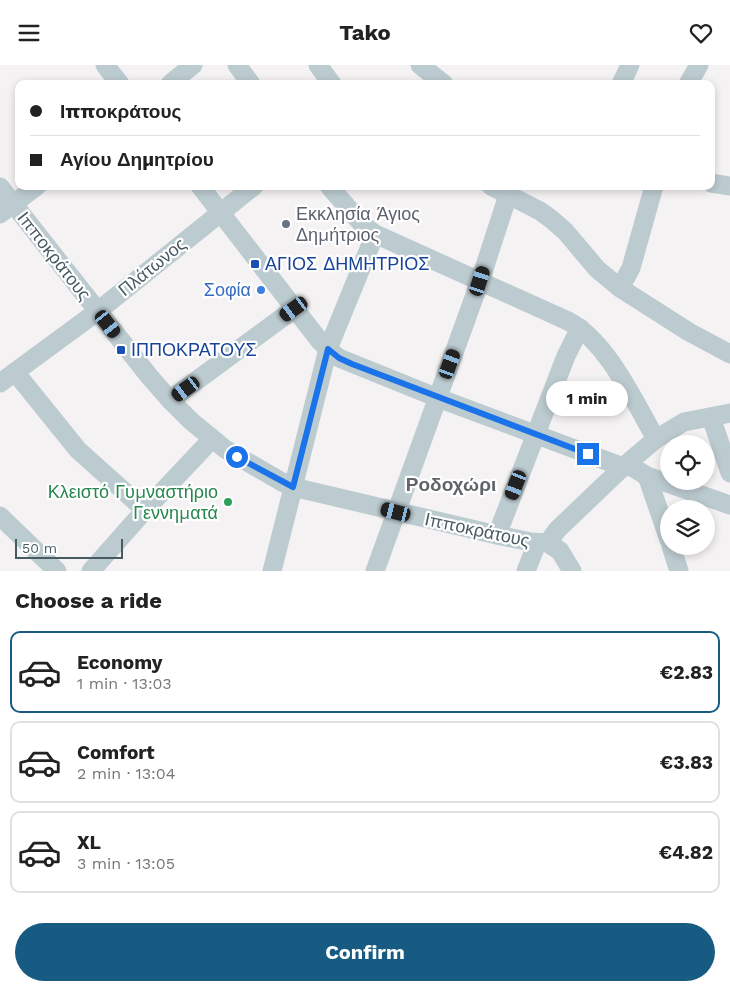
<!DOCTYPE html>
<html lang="en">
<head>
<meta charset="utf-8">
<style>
  :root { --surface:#fff; --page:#f2f2f2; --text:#222; --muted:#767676; --line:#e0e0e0; --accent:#175b82 }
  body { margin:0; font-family:"Work Sans",sans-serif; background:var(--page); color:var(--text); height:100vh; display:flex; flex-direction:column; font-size:19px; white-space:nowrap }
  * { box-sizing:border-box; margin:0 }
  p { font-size:16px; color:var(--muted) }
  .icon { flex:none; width:28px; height:28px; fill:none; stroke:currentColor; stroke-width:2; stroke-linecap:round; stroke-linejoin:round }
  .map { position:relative; height:506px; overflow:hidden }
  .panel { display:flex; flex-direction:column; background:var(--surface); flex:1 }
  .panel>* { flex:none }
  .guide { position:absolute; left:15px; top:15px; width:700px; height:110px; border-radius:10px; box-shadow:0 2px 8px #0003; display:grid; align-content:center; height:110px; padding:0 15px; background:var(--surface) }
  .tools { position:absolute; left:660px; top:370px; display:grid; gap:10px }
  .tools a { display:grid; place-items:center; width:55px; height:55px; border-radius:50%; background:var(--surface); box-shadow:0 2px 8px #0003; font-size:25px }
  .scale { position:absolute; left:15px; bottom:12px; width:108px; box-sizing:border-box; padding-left:5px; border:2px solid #485b62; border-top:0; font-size:14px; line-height:18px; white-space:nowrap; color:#485b62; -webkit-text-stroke:4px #fff; paint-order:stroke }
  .end { position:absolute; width:22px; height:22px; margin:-11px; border:6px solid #1a73e8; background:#fff; box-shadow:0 0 0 2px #fff }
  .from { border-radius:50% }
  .bubble { position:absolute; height:35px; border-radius:18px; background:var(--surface); box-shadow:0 2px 8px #0003; font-size:16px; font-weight:700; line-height:35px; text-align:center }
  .car { position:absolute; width:15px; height:30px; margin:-15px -8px; border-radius:6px; box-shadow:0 0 4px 1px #0007; background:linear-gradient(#222 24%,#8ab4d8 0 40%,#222 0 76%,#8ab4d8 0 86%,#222 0) }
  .guide b { display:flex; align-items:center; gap:18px; height:48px; font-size:19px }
  .guide b+b { border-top:1px solid var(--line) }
  .guide i { width:12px; height:12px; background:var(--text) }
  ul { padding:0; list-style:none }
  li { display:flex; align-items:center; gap:15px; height:82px; margin:0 10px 8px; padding:0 5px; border:2px solid var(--line); border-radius:10px }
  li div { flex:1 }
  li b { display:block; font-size:19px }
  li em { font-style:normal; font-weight:700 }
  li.on { border-color:var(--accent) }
  li>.icon { width:45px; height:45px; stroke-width:1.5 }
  h2 { padding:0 15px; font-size:22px; line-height:60px }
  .primary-button { display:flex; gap:10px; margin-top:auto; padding:10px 15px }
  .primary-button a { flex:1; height:58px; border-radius:30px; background:var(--accent); color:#fff; font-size:20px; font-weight:700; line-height:58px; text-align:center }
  header { display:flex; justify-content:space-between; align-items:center; height:65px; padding:0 15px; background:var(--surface); font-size:22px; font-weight:700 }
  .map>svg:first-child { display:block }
</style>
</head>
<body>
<header><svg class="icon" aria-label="menu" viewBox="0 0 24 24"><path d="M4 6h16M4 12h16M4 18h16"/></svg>Tako<svg class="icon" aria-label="heart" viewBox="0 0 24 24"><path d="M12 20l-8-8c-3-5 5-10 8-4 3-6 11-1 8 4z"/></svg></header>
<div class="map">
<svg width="730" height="506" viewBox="0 0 730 506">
  <rect width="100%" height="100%" fill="#f5f2f3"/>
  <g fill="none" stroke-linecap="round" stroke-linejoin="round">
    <g stroke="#bccbd0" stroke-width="19">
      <path d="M 105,0 L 120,19"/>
      <path d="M 237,0 L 251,19"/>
      <path d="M 318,0 L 332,19"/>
      <path d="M 420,0 L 444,19"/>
      <path d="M 170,19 L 193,0"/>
      <path d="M 621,19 L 630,0"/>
      <path d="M 688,19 L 699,0"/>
      <path d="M 711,118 L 730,121"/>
      <path d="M 200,121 L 319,275 L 328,284 L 339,293 L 438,333 L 623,402"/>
      <path d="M 329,121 L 362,159 L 375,169 L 568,256 C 607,276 634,336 656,374"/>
      <path d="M 491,121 L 540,146 L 551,154 L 565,166 L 597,204 L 620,223 L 689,267 L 730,289"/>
      <path d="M 0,122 L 149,311 L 170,335 L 191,356 L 225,384 L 282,417 L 293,422 L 497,470 L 531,477 L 548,478 L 560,486 L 572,506"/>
      <path d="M 0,149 L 37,121"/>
      <path d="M 620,223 L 631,203 L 654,121"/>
      <path d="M 15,307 L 78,385 L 145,445"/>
      <path d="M 0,318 L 98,246 L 254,121"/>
      <path d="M 170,335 L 294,244"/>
      <path d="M 711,352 L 730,408"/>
      <path d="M 627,399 L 647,411 L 730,440"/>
      <path d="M 647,411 L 669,475"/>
      <path d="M 0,451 L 57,506"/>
      <path d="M 497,470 L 566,291 L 580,263"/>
      <path d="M 548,478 L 557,465 L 623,402 L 656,374 L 684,357 L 730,348"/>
      <path d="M 671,481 L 679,506"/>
      <path d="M 91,506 L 145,445 L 212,374"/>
      <path d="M 272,506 L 328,284 L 375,169"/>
      <path d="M 375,506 L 480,216 L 511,121"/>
      <path d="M 526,506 L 537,478"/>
    </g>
  </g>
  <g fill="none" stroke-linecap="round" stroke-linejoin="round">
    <path stroke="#1a73e8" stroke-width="6" d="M 237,392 L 293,422 L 328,284 L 339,293 L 352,299 L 588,389"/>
  </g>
  <circle fill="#6b7280" stroke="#fff" stroke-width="2" cx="286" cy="159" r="5"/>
  <g fill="#1a4fb4" stroke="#fff" stroke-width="2">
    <rect x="250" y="194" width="10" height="10" rx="2.5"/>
    <rect x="116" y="280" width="10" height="10" rx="2.5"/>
  </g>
  <circle fill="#3f7fe0" stroke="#fff" stroke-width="2" cx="261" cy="225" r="5"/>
  <circle fill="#2e9e5b" stroke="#fff" stroke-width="2" cx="228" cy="437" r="5"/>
  <g text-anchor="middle" stroke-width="4.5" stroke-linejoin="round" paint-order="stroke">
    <g font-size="18" fill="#5b616d" stroke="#fff" text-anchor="start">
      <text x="296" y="155">Εκκλησία Άγιος<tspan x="296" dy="21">Δημήτριος</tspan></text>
    </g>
    <g font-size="18" fill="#485b62" stroke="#fff">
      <text transform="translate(54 191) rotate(52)" y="6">Ιπποκράτους</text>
      <text transform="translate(152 202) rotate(-39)" y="6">Πλάτωνος</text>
      <text transform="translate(477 465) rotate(12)" y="6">Ιπποκράτους</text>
    </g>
    <g font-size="18" fill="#164399" stroke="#fff" text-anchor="start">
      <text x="265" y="205">ΑΓΙΟΣ ΔΗΜΗΤΡΙΟΣ</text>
      <text x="131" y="291">ΙΠΠΟΚΡΑΤΟΥΣ</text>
    </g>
    <g font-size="18" fill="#366cbe" stroke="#fff" text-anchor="end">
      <text x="251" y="231">Σοφία</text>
    </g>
    <g font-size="18" fill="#27864d" stroke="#fff" text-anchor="end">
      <text x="218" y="433">Κλειστό Γυμναστήριο<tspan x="218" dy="21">Γεννηματά</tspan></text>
    </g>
    <g font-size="19" font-weight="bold" fill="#5e6468" stroke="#fff">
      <text x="451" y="426">Ροδοχώρι</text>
    </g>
  </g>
</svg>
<div class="tools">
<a><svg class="icon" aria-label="locate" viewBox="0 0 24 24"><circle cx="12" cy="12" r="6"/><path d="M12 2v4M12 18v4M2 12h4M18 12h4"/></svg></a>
<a><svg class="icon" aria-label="layers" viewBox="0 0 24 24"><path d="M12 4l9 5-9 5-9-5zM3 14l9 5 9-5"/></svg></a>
</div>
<div class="scale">50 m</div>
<i class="end from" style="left:237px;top:392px"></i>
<i class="end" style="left:588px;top:389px"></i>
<div class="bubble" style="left:546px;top:316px;width:82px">1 min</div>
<i class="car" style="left:480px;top:216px;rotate:18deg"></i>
<i class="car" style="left:294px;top:244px;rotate:234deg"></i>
<i class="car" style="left:108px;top:259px;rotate:142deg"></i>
<i class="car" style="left:450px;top:299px;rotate:20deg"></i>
<i class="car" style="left:186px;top:324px;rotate:234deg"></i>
<i class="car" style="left:516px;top:420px;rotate:201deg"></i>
<i class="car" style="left:396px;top:447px;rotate:284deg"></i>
<div class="guide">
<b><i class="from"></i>Ιπποκράτους</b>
<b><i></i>Αγίου Δημητρίου</b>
</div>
</div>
<section class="panel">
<h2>Choose a ride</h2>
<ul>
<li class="on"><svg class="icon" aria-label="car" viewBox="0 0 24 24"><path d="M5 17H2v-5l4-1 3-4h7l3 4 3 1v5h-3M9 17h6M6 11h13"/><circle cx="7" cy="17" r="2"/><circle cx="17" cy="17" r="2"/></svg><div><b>Economy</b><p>1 min · 13:03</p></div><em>€2.83</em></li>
<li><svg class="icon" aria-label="car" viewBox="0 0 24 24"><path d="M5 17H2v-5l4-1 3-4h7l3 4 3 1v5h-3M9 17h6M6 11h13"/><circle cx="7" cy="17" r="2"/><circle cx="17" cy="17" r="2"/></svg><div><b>Comfort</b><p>2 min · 13:04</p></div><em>€3.83</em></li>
<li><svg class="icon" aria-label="car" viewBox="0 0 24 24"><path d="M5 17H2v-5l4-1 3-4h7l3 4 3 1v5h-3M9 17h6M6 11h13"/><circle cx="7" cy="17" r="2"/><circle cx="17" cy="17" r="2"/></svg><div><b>XL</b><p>3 min · 13:05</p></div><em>€4.82</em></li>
</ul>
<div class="primary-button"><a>Confirm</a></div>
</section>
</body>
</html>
